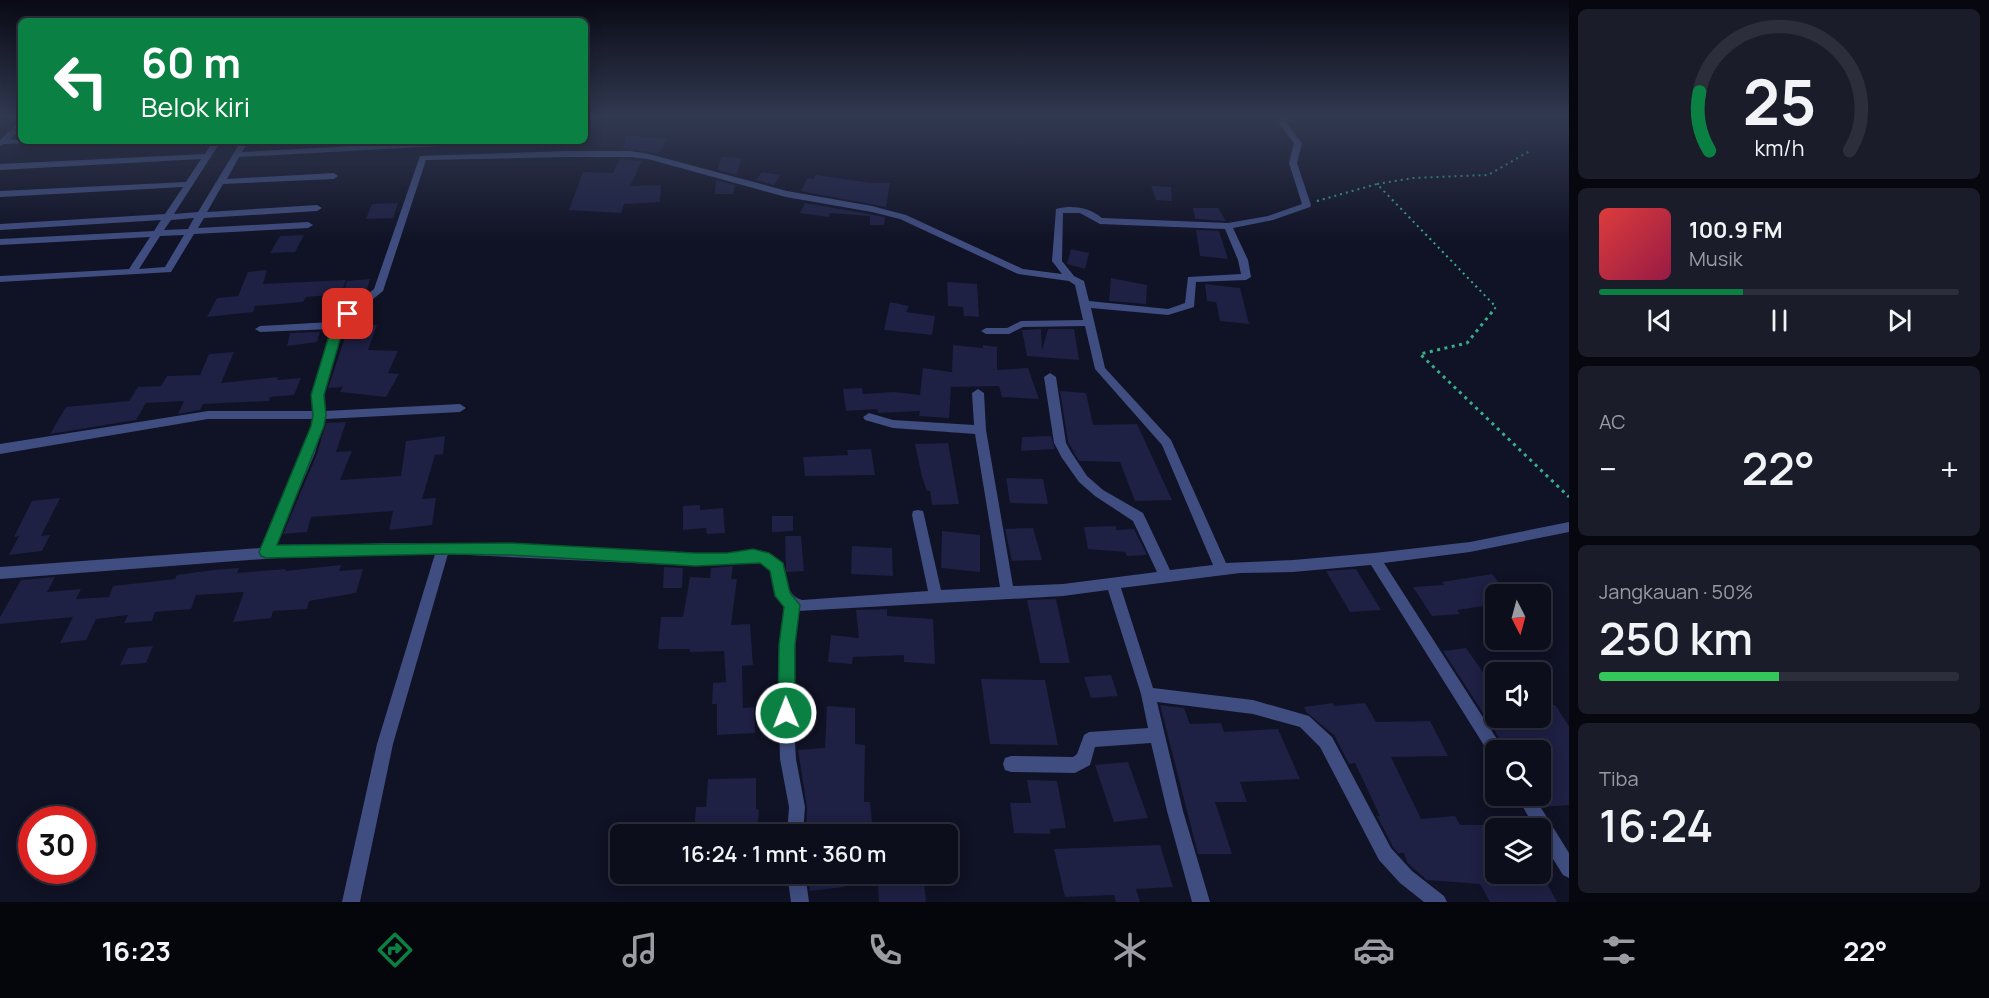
<!DOCTYPE html>
<html lang="id">
<head>
<meta charset="utf-8">
<style>
  :root { --surface:#0c0e1c; --page:#1a1c29; --text:#f1f3f6; --muted:#9a9ca3; --line:#2c2e3b; --accent:#0b8043 }
  body { margin:0; font-family:Manrope,sans-serif; background:var(--page); color:var(--text); height:100vh; display:flex; flex-direction:column; font-size:22px; white-space:nowrap }
  * { box-sizing:border-box; margin:0 }
  p { font-size:20px; color:var(--muted) }
  .icon { flex:none; width:33px; height:33px; fill:none; stroke:currentColor; stroke-width:2; stroke-linecap:round; stroke-linejoin:round }
  .map { position:relative; flex:1; overflow:hidden }
  .side { display:flex; flex-direction:column; gap:9px; padding:9px; background:#07080f; width:420px }
  .side>* { flex:none }
  .hud { position:absolute; left:18px; top:18px; width:570px; height:126px; border-radius:9px; box-shadow:0 3px 15px #0003,0 0 0 2px var(--line); background:#0b8043; color:#fff; overflow:hidden }
  .needle { width:39px; rotate:174deg }
  .buttons { position:absolute; left:1485px; top:584px; display:grid; gap:12px }
  .buttons a { display:grid; place-items:center; width:66px; height:66px; border-radius:9px; background:var(--surface); box-shadow:0 3px 15px #0003,0 0 0 2px var(--line); font-size:30px }
  .speed { position:absolute; left:18px; top:806px; display:flex; gap:12px; font-size:30px; font-weight:700; text-align:center }
  .speed>* { display:grid; place-content:center; width:78px; height:78px; border-radius:50%; background:var(--surface); box-shadow:0 3px 15px #0003,0 0 0 2px var(--line); line-height:1 }
  .speed .limit { border:9px solid #d22; background:#fff; color:#111 }
  .pin { position:absolute; display:grid; place-items:center; width:51px; height:51px; color:#fff; margin:-26px; border-radius:12px; box-shadow:0 3px 9px #0006 }
  .me { position:absolute; width:66px; margin:-33px; rotate:359deg; stroke-linejoin:round; filter:drop-shadow(0 0 4px #0008) }
  .turn { display:flex; align-items:center; gap:21px; height:126px; padding:0 24px; font-size:27px }
  .turn .icon { width:78px; height:78px; stroke-width:2.5 }
  .turn b { display:block; font-size:42px; line-height:51px }
  .big { font-size:45px; font-weight:600; line-height:1.1 }
  .side .tile { flex:1; display:flex; flex-direction:column; justify-content:center; gap:9px; min-width:0; padding:0 21px; border-radius:9px; background:var(--page) }
  .side .dial { align-items:center; gap:0 }
  .dial svg { height:156px; overflow:visible; fill:none; stroke:var(--line); stroke-width:7; stroke-linecap:round; text-anchor:middle }
  .dial text { fill:var(--text); stroke:none }
  .song { display:flex; align-items:center; gap:18px }
  .cover { width:72px; height:72px; border-radius:9px; background:linear-gradient(135deg,hsl(0 70% 55%),hsl(340 70% 35%)) }
  .played { height:6px; border-radius:3px; background:linear-gradient(90deg,var(--accent) 40%,var(--line) 40%) }
  .keys { display:flex; justify-content:space-around; direction:ltr }
  .heat { display:flex; justify-content:space-between; align-items:center; font-size:33px; direction:ltr }
  .charge { height:9px; border-radius:4px; background:linear-gradient(90deg,#34c759 50%,var(--line) 0) }
  .trip { position:absolute; left:610px; top:824px; width:348px; height:60px; border-radius:9px; background:var(--surface); box-shadow:0 3px 15px #0003,0 0 0 2px var(--line); font-weight:600; line-height:60px; text-align:center }
  .dock { display:flex; height:96px; justify-content:space-around; align-items:center; background:#05060b; color:var(--muted) }
  .dock .icon { width:42px; height:42px }
  .dock .selected { color:var(--accent) }
  .dock b { font-size:27px; color:var(--text) }
  main { display:flex; flex:1; min-height:0 }
  .map>svg:first-child { display:block }
</style>
</head>
<body>
<main>
<div class="map">
<svg width="1569" height="902" viewBox="0 0 1569 902">
  <rect width="100%" height="100%" fill="#101225"/>
  <path fill="#1e2044" d="M626,135L667,139L659,153L623,149Z
    M721,157L741,158L737,175L718,170Z
    M620,159L642,161L630,186L661,185L660,202L624,204L621,213L569,210L583,172L613,173Z
    M762,172L780,175L774,185L756,180Z
    M816,175L871,183H890L886,207L801,191L807,178L814,179Z
    M716,180L735,185L733,194H715Z
    M1151,186L1171,187L1172,201L1156,200Z
    M398,203L393,218L366,219L372,204Z
    M805,203L885,217L884,225H870V216L830,213L829,217L800,213Z
    M1193,208H1218L1226,221L1195,219Z
    M1196,230L1219,231L1228,259L1200,256Z
    M304,235L295,252L270,253L280,236Z
    M1071,249L1089,253L1085,269L1067,264Z
    M267,270L263,284L346,280L341,294L306,297L303,302L255,306L253,312L207,317L217,298L238,296L248,272Z
    M1111,278L1147,285L1146,304L1109,301Z
    M370,279L366,292L354,301L340,302L347,281Z
    M947,282L977,284L979,317L964,316L963,307L948,306Z
    M1205,284L1240,288L1249,324L1220,321L1216,302L1207,301Z
    M890,302L909,306L906,312L935,316L932,335L884,330Z
    M377,325L368,350L398,351L388,373L399,374L386,397L340,392L343,387L328,388L349,326Z
    M1041,329L1042,350L1048,329H1074L1079,360L1027,356L1022,330Z
    M320,332L317,342L287,346L290,333Z
    M953,345L983,348V345L997,347V370L1028,368L1039,399L1002,397L999,386L951,387L949,418L919,416L920,411L878,413L877,409L846,411L843,389L862,388L863,394L894,392L920,395L923,368L952,372Z
    M234,352L221,383L278,377L277,380L301,378L294,395L270,397L269,401L203,404L200,410L178,414L184,401L146,403L136,420L50,434L66,407L129,401L138,387L161,386L167,376L200,375L209,354Z
    M1060,391L1086,393L1093,425L1137,424L1172,500L1135,501L1120,462L1079,461L1068,442Z
    M346,422L336,452L352,451L340,480L401,476L406,441L445,436L443,454L435,455L422,499L436,498L432,525L389,530L393,511L311,517L307,532L283,534L317,454L326,423Z
    M1051,436L1055,449L1021,451L1022,437Z
    M948,443L959,504L932,505L930,491H927L922,477L915,444Z
    M871,449L875,475L805,476L803,457L848,455L847,450Z
    M1006,478L1043,479L1048,504L1010,503Z
    M60,498L41,536L50,535L42,551L9,555L19,536L14,537L32,501Z
    M700,505V510L723,508L725,533L707,534L706,528L683,530V506Z
    M772,516H793V531L772,532Z
    M1116,526V530L1134,529L1147,555L1127,556L1125,552L1088,549L1084,527Z
    M1033,528L1042,560L1012,561L1005,529Z
    M942,531L980,535V572L941,568Z
    M785,536H801L804,571L786,572Z
    M852,546L892,548L893,576L851,574Z
    M341,565L339,571L363,569L356,593L309,601L307,609L273,611L271,618L233,622L244,592L196,595L191,609L155,612L152,621L124,623L128,615L96,619L86,640L60,643L73,617L0,624V617L21,580L55,577L47,592L81,589L76,599L109,597L113,586L175,579L177,575L213,570L239,568L237,573L286,569L285,571Z
    M733,566L731,579H737L731,625L750,624L753,665L742,666L743,708L754,707L755,733L717,735V704H712L713,683L726,682L724,651L690,652V649H658L661,617H683L690,577L710,578L711,568Z
    M664,567L683,568L682,588H663Z
    M1356,569L1381,610L1350,612L1326,571Z
    M1492,574L1508,594H1496V604L1457,610L1460,614L1432,616L1413,587L1444,585L1442,582Z
    M1056,599L1070,663H1040L1027,600Z
    M887,609V616L933,619L935,664L904,662V655L853,657L852,664L828,662L831,635L859,638L856,610Z
    M153,646L146,663L120,665L128,648Z
    M1466,648L1496,691V717H1540V705H1555L1569,726V805L1543,807L1540,803V750H1507L1443,651Z
    M1111,675L1118,696L1091,698L1084,677Z
    M981,679L1045,680L1058,745L990,744Z
    M1333,703L1334,706L1365,703L1376,722L1430,721L1448,756L1391,757L1421,819L1455,816L1460,825H1496V873H1541L1557,902H1490L1480,884L1427,880L1414,869L1407,862L1404,853H1398L1393,847L1377,816H1380L1355,763L1349,764L1334,735L1307,713L1304,707Z
    M1160,705L1184,708L1190,724L1221,723L1224,732L1278,729L1300,779L1240,782L1247,802H1215L1232,854H1198Z
    M827,706L855,708V744L865,745L864,802H870L873,833L806,834L807,807L798,750L825,748Z
    M1128,762L1148,818L1114,822L1095,765Z
    M756,778V809L759,810L757,834H694L696,807H706L708,779Z
    M1027,780L1057,781L1066,828L1050,829L1051,834L1014,833L1010,803H1031Z
    M1160,845L1173,887L1136,889L1140,902H1116L1114,895L1065,897L1054,849Z
    M807,873H842L844,887L810,891Z
    M877,873H923L926,902H879Z"/>
  <g fill="none" stroke-linecap="round" stroke-linejoin="round">
    <path stroke="#37b08a" stroke-width="2" stroke-dasharray="2 4" stroke-linecap="butt" d="M1377,184L1413,178L1488,175L1530,151
      M1317,201L1377,184L1496,307L1491,313"/>
    <path stroke="#37b08a" stroke-width="3" stroke-dasharray="3 4.5" stroke-linecap="butt" d="M1492,312L1467,343L1420,354L1569,497"/>
    <path fill="#3f4d80" fill-rule="evenodd" d="M1280,116H1288L1287,124L1302,143L1297,163L1311,205L1310,207L1273,220L1233,228L1248,260L1251,277L1246,280L1196,282L1194,307L1168,315L1091,308L1105,368L1171,440L1226,563L1293,560L1374,553L1470,542L1569,522V532L1470,552L1384,563L1504,750H1496V758L1490,755L1371,565L1293,572L1240,573L1121,588L1153,688L1253,700L1309,716L1332,737L1391,848L1412,871L1444,896L1447,902H1424L1400,883L1379,860L1320,747L1300,727L1253,714L1157,702L1183,811L1210,902H1192L1167,811L1151,743L1095,747L1090,765L1075,773L1011,772L1005,770L1003,764L1005,758L1011,756L1073,757L1077,754L1084,735L1089,732L1148,728L1141,694L1108,590L1063,596L798,611L792,690L796,759L805,807L803,834H787L789,807L780,759L778,690L785,606C774,595 776,585 771,571C765,554 740,563 728,564C716,566 705,566 694,566L448,554L393,744L360,902H342L377,744L435,554L277,558L0,579V567L261,548L303,453L313,419H208L0,454V444L208,411H314L312,395L331,329L260,332L255,329L260,326L331,322L374,289L420,156L566,151H630L649,154L787,191L872,206L906,215L1023,269L1062,274L1052,261L1056,209C1073,205 1088,207 1102,218L1228,223L1268,216L1302,204L1289,163L1294,143L1279,124ZM566,157H630L648,159L786,197L872,212L900,219L1018,274L1069,281L1075,285L1083,320L1021,321L1007,328H986L981,331L986,334H1009L1023,327L1085,326L1095,369L1162,445L1213,565L1170,570L1143,513L1103,490L1087,476L1071,452L1066,443L1056,377L1050,373L1044,377L1054,443L1062,458L1079,482L1095,496L1133,521L1157,572L1063,584L1013,586L986,430L984,393L978,389L972,393L974,425L893,420L869,413L863,417L865,420L893,428L975,434L1000,587L941,590L924,515L923,511L918,510L913,511L912,515L928,591L802,600C779,593 792,563 769,553C754,547 742,552 727,553C716,554 705,554 694,554L475,543H388L275,547L315,453L325,419L460,412L466,408L460,404L325,411L324,395L342,327L341,325L383,291L426,160ZM1063,213H1080L1100,224L1225,229L1238,260L1241,274L1188,277L1185,303L1168,309L1089,301L1084,281L1074,276L1062,261Z
      M18,123H21V129L10,139L34,141L33,143L4,144L0,146V140Z
      M213,141H221L174,214L198,212L241,141H249L242,152L449,141H498L494,143L239,157L227,179L334,173L338,176L334,179L223,184L207,212L317,205L322,208L317,211L204,218L198,228L308,222L313,225L308,228L194,234L171,272L0,282V276L129,269L150,237L0,245V239L154,231L161,220L0,230V224L165,214L183,187L0,197V191L186,182L201,159L0,170V164L205,154ZM194,218L188,229L164,230L171,220ZM184,235L165,267L139,269L160,236Z
      M1516,795H1533L1569,853V878L1563,875L1540,838V828H1535Z
      M787,873H805L809,902H791Z"/>
  </g>
  <linearGradient id="sky" x2="0" y2="1"><stop stop-color="#090a14"/><stop offset="0.48" stop-color="#313951"/><stop offset="1" stop-color="#313951" stop-opacity="0"/></linearGradient>
  <rect width="1569" height="243" fill="url(#sky)"/>
  <path fill="#0b8043" stroke="#07532c" stroke-width="1.5" d="M348,310L354,314L341,326L343,329L324,395L326,415L324,426L277,545L511,543L695,553H727L753,549L769,553L783,563L790,593L800,605L795,645V713L792,719L786,721L780,719L778,713L779,645L784,607L775,596L770,571L760,563L695,566L511,555L443,554L266,558L261,556L259,552L311,426L313,415L311,395L331,329L328,325Z"/>
</svg>
<div class="buttons">
<a><svg class="needle" viewBox="-14 -14 28 28"><path d="M0-13l5 13h-10z" fill="#e53935"/><path d="M0 13l5-13h-10z" fill="#9a9ca3"/></svg></a>
<a><svg class="icon" aria-label="sound" viewBox="0 0 24 24"><path d="M4 9h4l5-4v14l-5-4H4zM17 9q2 3 0 6"/></svg></a>
<a><svg class="icon" aria-label="search" viewBox="0 0 24 24"><circle cx="10" cy="10" r="6"/><path d="M15 15l6 6"/></svg></a>
<a><svg class="icon" aria-label="layers" viewBox="0 0 24 24"><path d="M12 4l9 5-9 5-9-5zM3 14l9 5 9-5"/></svg></a>
</div>
<div class="speed"><div class="limit">30</div></div>
<div class="pin" style="left:348px;top:314px;background:#d93025"><svg class="icon" aria-label="arrive" viewBox="0 0 24 24"><path d="M6 21V4h12l-3 4 3 4H6"/></svg></div>
<svg class="me" style="left:786px;top:713px" viewBox="-20 -20 40 40"><circle r="17" fill="#0b8043" stroke="#fff" stroke-width="3"/><path d="M0-11L8 9 0 5-8 9z" fill="#fff"/></svg>
<div class="trip">16:24 · 1 mnt · 360 m</div>
<div class="hud">
<div class="turn"><svg class="icon" aria-label="left" viewBox="0 0 24 24"><path d="M17 20v-9H6M10 6l-5 5 5 5"/></svg><div><b>60 m</b>Belok kiri</div></div>
</div>
</div>
<section class="side">
<div class="tile dial"><svg viewBox="0 0 100 80">
<path d="M14 69A42 42 0 1 1 86 69"/>
<path d="M14 69A42 42 0 0 1 9 39" stroke="#0b8043"/>
<text x="50" y="56" font-size="32" font-weight="700">25</text>
<text x="50" y="72" font-size="11">km/h</text>
</svg></div>
<div class="tile">
<div class="song"><i class="cover"></i><div><b>100.9 FM</b><p>Musik</p></div></div>
<div class="played"></div>
<div class="keys"><svg class="icon" aria-label="previous" viewBox="0 0 24 24"><path d="M18 5L8 12l10 7zM5 5v14"/></svg><svg class="icon" aria-label="pause" viewBox="0 0 24 24"><path d="M8 5v14M16 5v14"/></svg><svg class="icon" aria-label="next" viewBox="0 0 24 24"><path d="M6 5l10 7-10 7zM19 5v14"/></svg></div>
</div>
<div class="tile"><p>AC</p>
<div class="heat"><a>−</a><b class="big">22°</b><a>+</a></div>
</div>
<div class="tile"><p>Jangkauan · 50%</p><b class="big">250 km</b><div class="charge"></div></div>
<div class="tile"><p>Tiba</p><b class="big">16:24</b></div>
</section>
</main>
<nav class="dock">
<b>16:23</b>
<svg class="icon selected" aria-label="directions" viewBox="0 0 24 24"><path d="M12 3l9 9-9 9-9-9zM9 14v-3h6M13 9l2 2-2 2"/></svg>
<svg class="icon" aria-label="music" viewBox="0 0 24 24"><path d="M9 18V5l10-2v13"/><circle cx="6" cy="18" r="3"/><circle cx="16" cy="16" r="3"/></svg>
<svg class="icon" aria-label="phone" viewBox="0 0 24 24"><path d="M5 4h4l2 5-3 2q2 4 5 5l2-3 5 2v4C11 20 4 13 5 4z"/></svg>
<svg class="icon" aria-label="climate" viewBox="0 0 24 24"><path d="M12 3v18M4 7l16 10M4 17L20 7"/></svg>
<svg class="icon" aria-label="car" viewBox="0 0 24 24"><path d="M5 17H2v-5l4-1 3-4h7l3 4 3 1v5h-3M9 17h6M6 11h13"/><circle cx="7" cy="17" r="2"/><circle cx="17" cy="17" r="2"/></svg>
<svg class="icon" aria-label="filters" viewBox="0 0 24 24"><path d="M4 7h16M4 17h16"/><circle cx="9" cy="7" r="2"/><circle cx="15" cy="17" r="2"/></svg>
<b>22°</b>
</nav>
</body>
</html>
